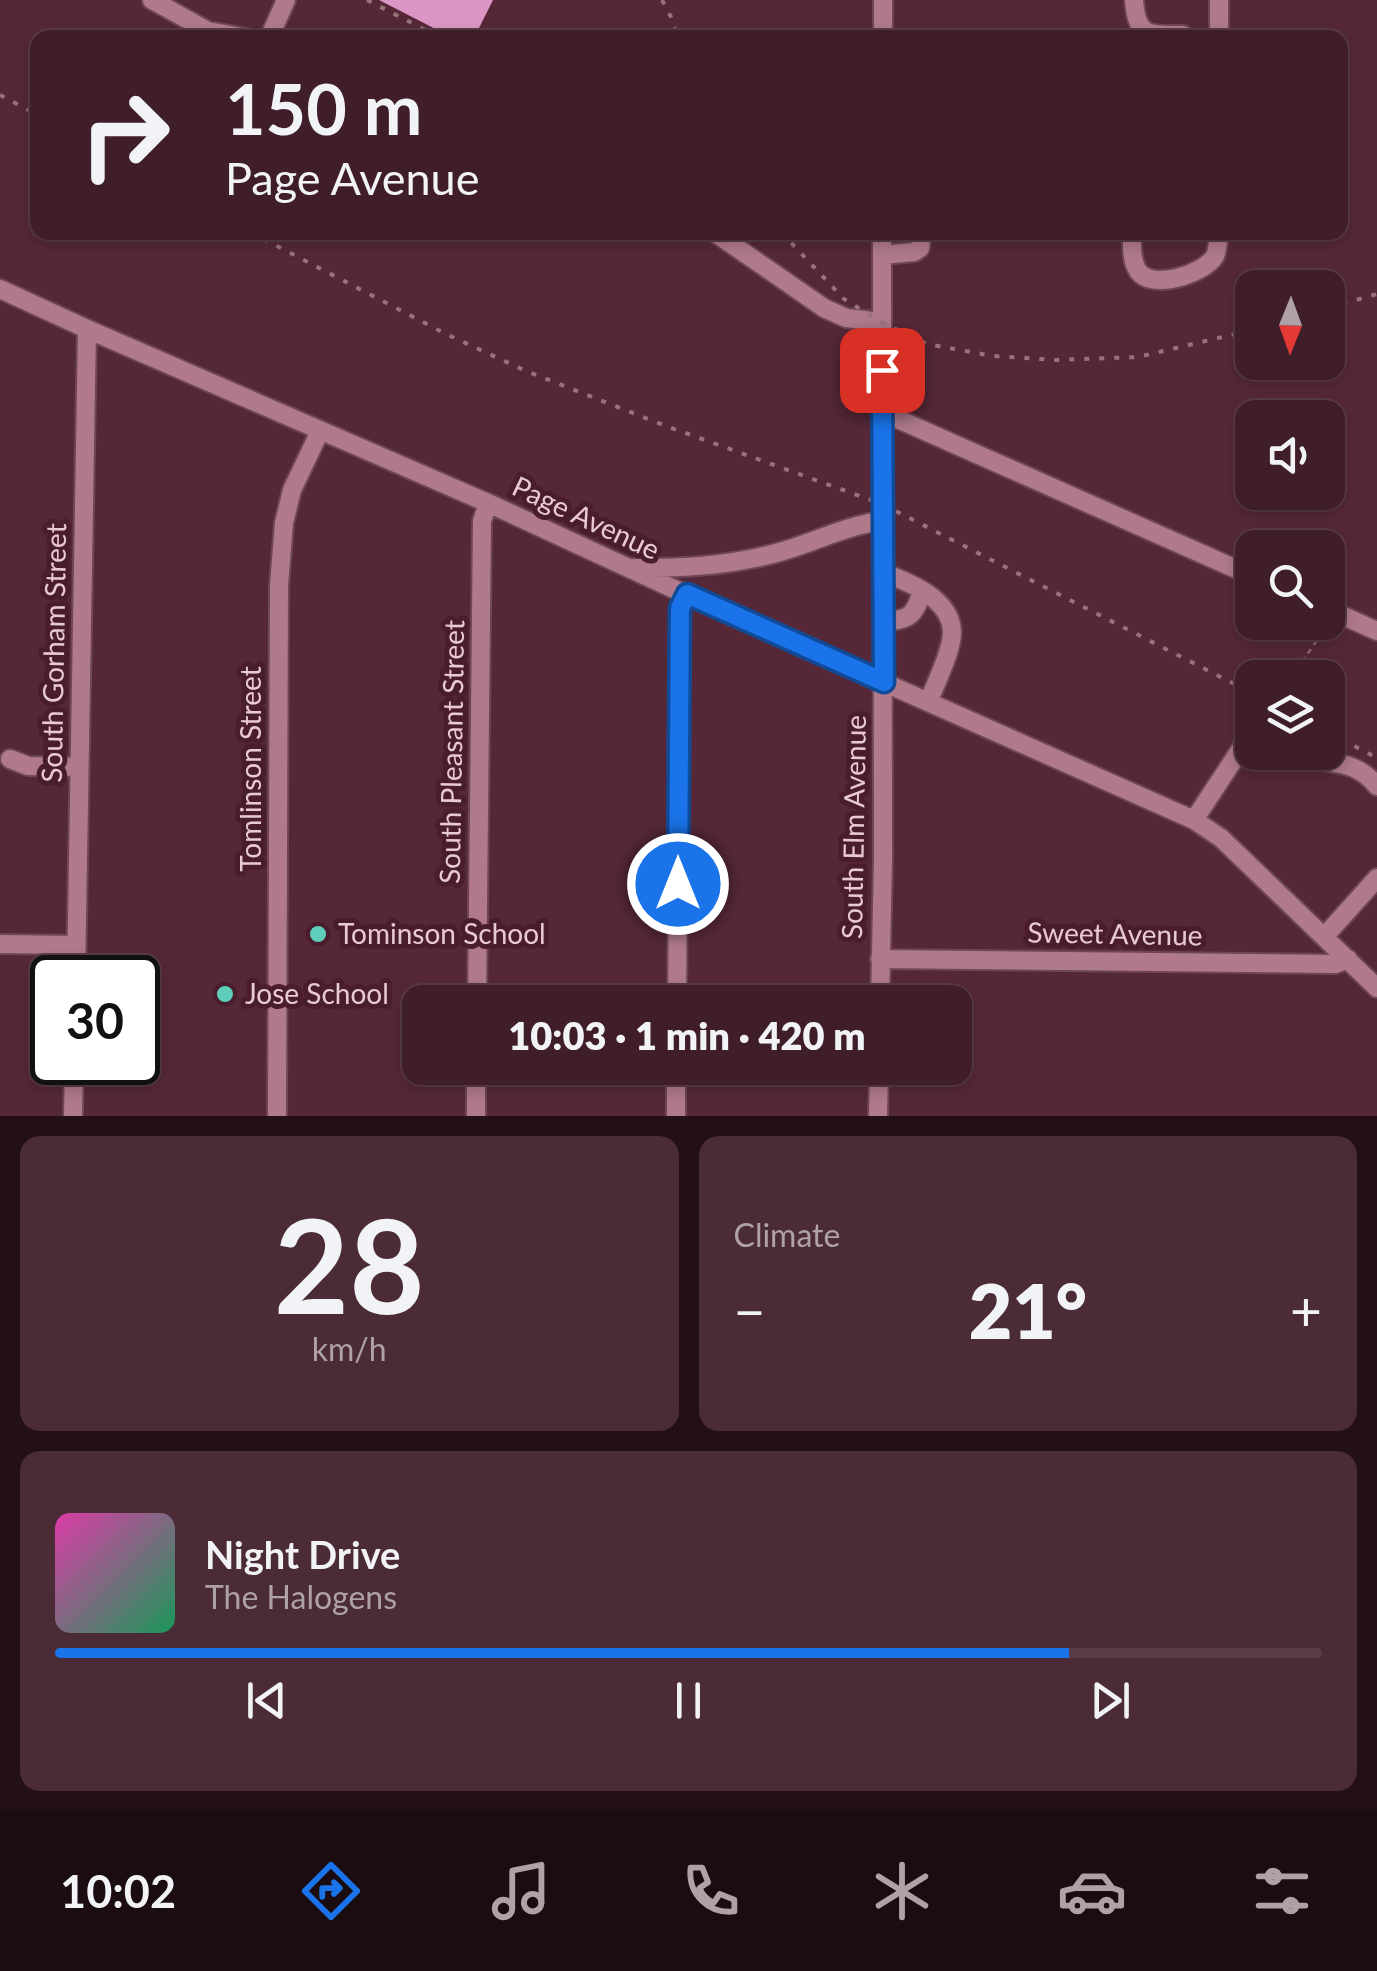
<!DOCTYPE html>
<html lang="en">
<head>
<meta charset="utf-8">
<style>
  :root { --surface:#401e29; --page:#4b2b35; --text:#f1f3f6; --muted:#aea2a8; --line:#593c46; --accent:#1a73e8 }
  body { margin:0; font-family:Lato,sans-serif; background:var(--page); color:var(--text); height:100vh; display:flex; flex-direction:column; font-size:38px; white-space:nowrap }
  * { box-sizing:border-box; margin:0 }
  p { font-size:32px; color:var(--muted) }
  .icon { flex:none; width:55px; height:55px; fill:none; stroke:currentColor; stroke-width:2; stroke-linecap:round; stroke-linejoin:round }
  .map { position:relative; height:1116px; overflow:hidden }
  .panel { display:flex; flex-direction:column; gap:20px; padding:20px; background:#231017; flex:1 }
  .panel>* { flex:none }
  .guide { position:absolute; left:30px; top:30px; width:1318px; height:210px; border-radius:20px; box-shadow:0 5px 15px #0003,0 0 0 2px var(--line); background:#401e29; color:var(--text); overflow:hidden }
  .needle { width:65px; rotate:181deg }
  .fabs { position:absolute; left:1235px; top:270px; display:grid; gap:20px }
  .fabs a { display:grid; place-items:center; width:110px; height:110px; border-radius:20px; background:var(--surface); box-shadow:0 5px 15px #0003,0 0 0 2px var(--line); font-size:50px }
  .speed { position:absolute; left:30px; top:955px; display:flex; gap:20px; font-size:50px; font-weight:700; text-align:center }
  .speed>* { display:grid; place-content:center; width:130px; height:130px; border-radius:50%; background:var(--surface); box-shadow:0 5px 15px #0003,0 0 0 2px var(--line); line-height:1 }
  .speed .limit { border:5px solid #111; border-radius:15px; background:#fff; color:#111 }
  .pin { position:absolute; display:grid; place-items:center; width:85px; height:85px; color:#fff; margin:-42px; border-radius:20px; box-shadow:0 5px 15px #0006 }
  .me { position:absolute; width:110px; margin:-55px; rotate:0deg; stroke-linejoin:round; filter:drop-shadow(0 0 8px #0008) }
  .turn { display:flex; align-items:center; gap:35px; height:210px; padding:0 30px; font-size:45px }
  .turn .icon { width:130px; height:130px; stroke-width:2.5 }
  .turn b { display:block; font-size:70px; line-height:85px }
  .big { font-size:75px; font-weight:800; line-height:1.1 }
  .panel .tile { flex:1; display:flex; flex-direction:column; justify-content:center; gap:15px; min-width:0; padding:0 35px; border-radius:20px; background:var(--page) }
  .panel .dial { align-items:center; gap:0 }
  .dial b { font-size:130px; line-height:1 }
  .song { display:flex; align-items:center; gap:30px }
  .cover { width:120px; height:120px; border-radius:15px; background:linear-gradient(135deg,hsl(320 70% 55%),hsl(150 70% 35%)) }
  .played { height:10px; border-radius:5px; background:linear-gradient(90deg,var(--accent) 80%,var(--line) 80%) }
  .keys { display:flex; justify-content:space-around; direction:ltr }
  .heat { display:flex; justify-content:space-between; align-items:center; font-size:55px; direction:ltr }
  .panel .tiles { flex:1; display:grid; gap:20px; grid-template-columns:1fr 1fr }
  .tile:last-child { grid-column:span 2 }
  .trip { position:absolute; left:402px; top:985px; width:570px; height:100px; border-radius:20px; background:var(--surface); box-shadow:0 5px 15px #0003,0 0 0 2px var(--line); font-weight:800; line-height:100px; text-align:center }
  .tab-bar { display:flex; height:160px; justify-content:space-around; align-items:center; background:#1a0c10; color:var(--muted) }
  .tab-bar .icon { width:70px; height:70px }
  .tab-bar .active { color:var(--accent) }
  .tab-bar b { font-size:45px; color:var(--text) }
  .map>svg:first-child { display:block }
</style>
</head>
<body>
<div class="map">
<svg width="1377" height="1116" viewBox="0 0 1377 1116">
  <rect width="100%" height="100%" fill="#562837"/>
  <path fill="#dc96c4" d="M379,0H493L478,30L487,34L485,38H453Z"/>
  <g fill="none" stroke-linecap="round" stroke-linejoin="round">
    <defs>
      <path id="minor" d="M152,0L208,31L247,38
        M883,0V38
        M1134,0C1137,38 1149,35 1183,35V38
        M269,38L286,0
        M1219,38V0
        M714,232L824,308L846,318L881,322
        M1132,232C1132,245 1131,260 1138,271C1152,291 1204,274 1215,256C1218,249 1218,240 1219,232
        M882,255L914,252L920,248L922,232
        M0,289L87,329L488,503L687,595L1194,820L1221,838L1377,988
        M882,412L1252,576
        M634,568C682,568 729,566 776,553C811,544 846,525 882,521
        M882,572C908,582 951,598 952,632C952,651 936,682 929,701
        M1328,609L1377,631
        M883,622C910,619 914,617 922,591
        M1290,752C1323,768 1351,754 1377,786
        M10,759L28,766L79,767
        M1194,820L1252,732
        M1324,937L1377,878
        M0,944L76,945
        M880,959L1335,964L1348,959
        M76,978L87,329
        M477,1002L482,521L488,503
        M677,1002L680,608L687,595
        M880,1002L883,859L882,232
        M73,1116L74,1062
        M277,1116L279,585L284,523L292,490L320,431
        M476,1116V1068
        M676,1116V1068
        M878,1116L879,1068"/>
    </defs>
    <use href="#minor" stroke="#6e4655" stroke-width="22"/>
    <path stroke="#8e6672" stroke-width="2.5" stroke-dasharray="5 5" stroke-linecap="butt" d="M1291,678L1326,627"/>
    <use href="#minor" stroke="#b07a8a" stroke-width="18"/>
    <path stroke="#99727e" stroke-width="4" stroke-dasharray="5 10" stroke-linecap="butt" d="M367,0L441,38
      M662,0L671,17L678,38
      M0,95L38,115
      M250,232L446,334L526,371L666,426L882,504L1252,693
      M781,232L844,299L881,322L927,344L993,356L1056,360L1138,357L1252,330
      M1328,308L1377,294
      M1328,732L1377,758"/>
  </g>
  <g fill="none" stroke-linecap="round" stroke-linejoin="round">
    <defs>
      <path id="route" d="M678,884L680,608L687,594L884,682L882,370"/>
    </defs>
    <use href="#route" stroke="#114b97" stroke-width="25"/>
    <use href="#route" stroke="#1a73e8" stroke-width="18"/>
  </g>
  <g fill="#5cceba" stroke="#4a1d2d" stroke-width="4">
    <circle cx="318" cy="934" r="10"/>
    <circle cx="225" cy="994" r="10"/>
  </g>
  <g text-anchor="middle" stroke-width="10" stroke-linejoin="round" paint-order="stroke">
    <g font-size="28" fill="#e8cad2" stroke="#4a1d2d">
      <text transform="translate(586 518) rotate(25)" y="10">Page Avenue</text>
      <text transform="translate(54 653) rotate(-89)" y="10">South Gorham Street</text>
      <text transform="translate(452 752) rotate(-89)" y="10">South Pleasant Street</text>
      <text transform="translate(251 769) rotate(-90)" y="10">Tomlinson Street</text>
      <text transform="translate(854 827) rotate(-89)" y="10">South Elm Avenue</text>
      <text transform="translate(1115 934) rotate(1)" y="10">Sweet Avenue</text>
    </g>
    <g font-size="28" fill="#e8cad2" stroke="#4a1d2d" text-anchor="start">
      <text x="338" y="944">Tominson School</text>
      <text x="245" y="1004">Jose School</text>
    </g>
  </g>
</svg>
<div class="fabs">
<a><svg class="needle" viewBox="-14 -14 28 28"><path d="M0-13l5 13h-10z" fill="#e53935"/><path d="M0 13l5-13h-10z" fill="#aea2a8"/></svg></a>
<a><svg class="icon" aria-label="sound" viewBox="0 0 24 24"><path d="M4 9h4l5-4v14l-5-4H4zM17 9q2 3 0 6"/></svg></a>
<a><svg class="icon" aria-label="search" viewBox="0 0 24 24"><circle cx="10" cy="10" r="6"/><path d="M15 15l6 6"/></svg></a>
<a><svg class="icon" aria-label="layers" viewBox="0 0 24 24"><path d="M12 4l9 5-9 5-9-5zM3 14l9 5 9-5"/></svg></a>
</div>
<div class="speed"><div class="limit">30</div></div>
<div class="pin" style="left:882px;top:370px;background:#d93025"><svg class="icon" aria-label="arrive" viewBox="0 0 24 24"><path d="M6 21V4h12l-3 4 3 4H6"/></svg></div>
<svg class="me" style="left:678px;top:884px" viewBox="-20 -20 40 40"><circle r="17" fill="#1a73e8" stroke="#fff" stroke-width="3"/><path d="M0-11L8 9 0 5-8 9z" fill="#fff"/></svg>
<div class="trip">10:03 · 1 min · 420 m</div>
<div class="guide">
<div class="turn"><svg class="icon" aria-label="right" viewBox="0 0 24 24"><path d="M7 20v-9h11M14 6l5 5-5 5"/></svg><div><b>150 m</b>Page Avenue</div></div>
</div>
</div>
<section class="panel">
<div class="tiles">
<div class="tile dial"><b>28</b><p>km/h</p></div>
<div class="tile"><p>Climate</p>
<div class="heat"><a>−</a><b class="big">21°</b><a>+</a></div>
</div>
<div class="tile">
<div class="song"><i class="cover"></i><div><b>Night Drive</b><p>The Halogens</p></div></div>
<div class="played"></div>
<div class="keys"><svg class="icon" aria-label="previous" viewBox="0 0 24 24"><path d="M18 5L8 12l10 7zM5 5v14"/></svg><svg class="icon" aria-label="pause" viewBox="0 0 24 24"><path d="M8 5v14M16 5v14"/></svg><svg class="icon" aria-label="next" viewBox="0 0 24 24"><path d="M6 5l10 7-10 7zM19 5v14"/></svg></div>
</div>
</div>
</section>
<nav class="tab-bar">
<b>10:02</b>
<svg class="icon active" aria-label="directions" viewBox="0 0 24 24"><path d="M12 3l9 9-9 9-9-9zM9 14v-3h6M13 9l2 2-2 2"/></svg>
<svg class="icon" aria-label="music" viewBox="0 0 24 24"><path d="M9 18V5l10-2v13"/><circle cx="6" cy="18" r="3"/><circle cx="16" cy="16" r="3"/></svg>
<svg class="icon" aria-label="phone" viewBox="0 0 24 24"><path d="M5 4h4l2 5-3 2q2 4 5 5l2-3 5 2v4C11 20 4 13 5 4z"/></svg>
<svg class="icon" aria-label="climate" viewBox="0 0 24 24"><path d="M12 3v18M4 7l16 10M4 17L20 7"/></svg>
<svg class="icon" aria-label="car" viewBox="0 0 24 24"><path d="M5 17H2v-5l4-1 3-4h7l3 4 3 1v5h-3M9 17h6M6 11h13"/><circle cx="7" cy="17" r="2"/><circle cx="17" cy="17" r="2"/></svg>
<svg class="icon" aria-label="filters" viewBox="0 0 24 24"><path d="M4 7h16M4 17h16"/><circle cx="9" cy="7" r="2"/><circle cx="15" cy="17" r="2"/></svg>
</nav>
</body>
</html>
